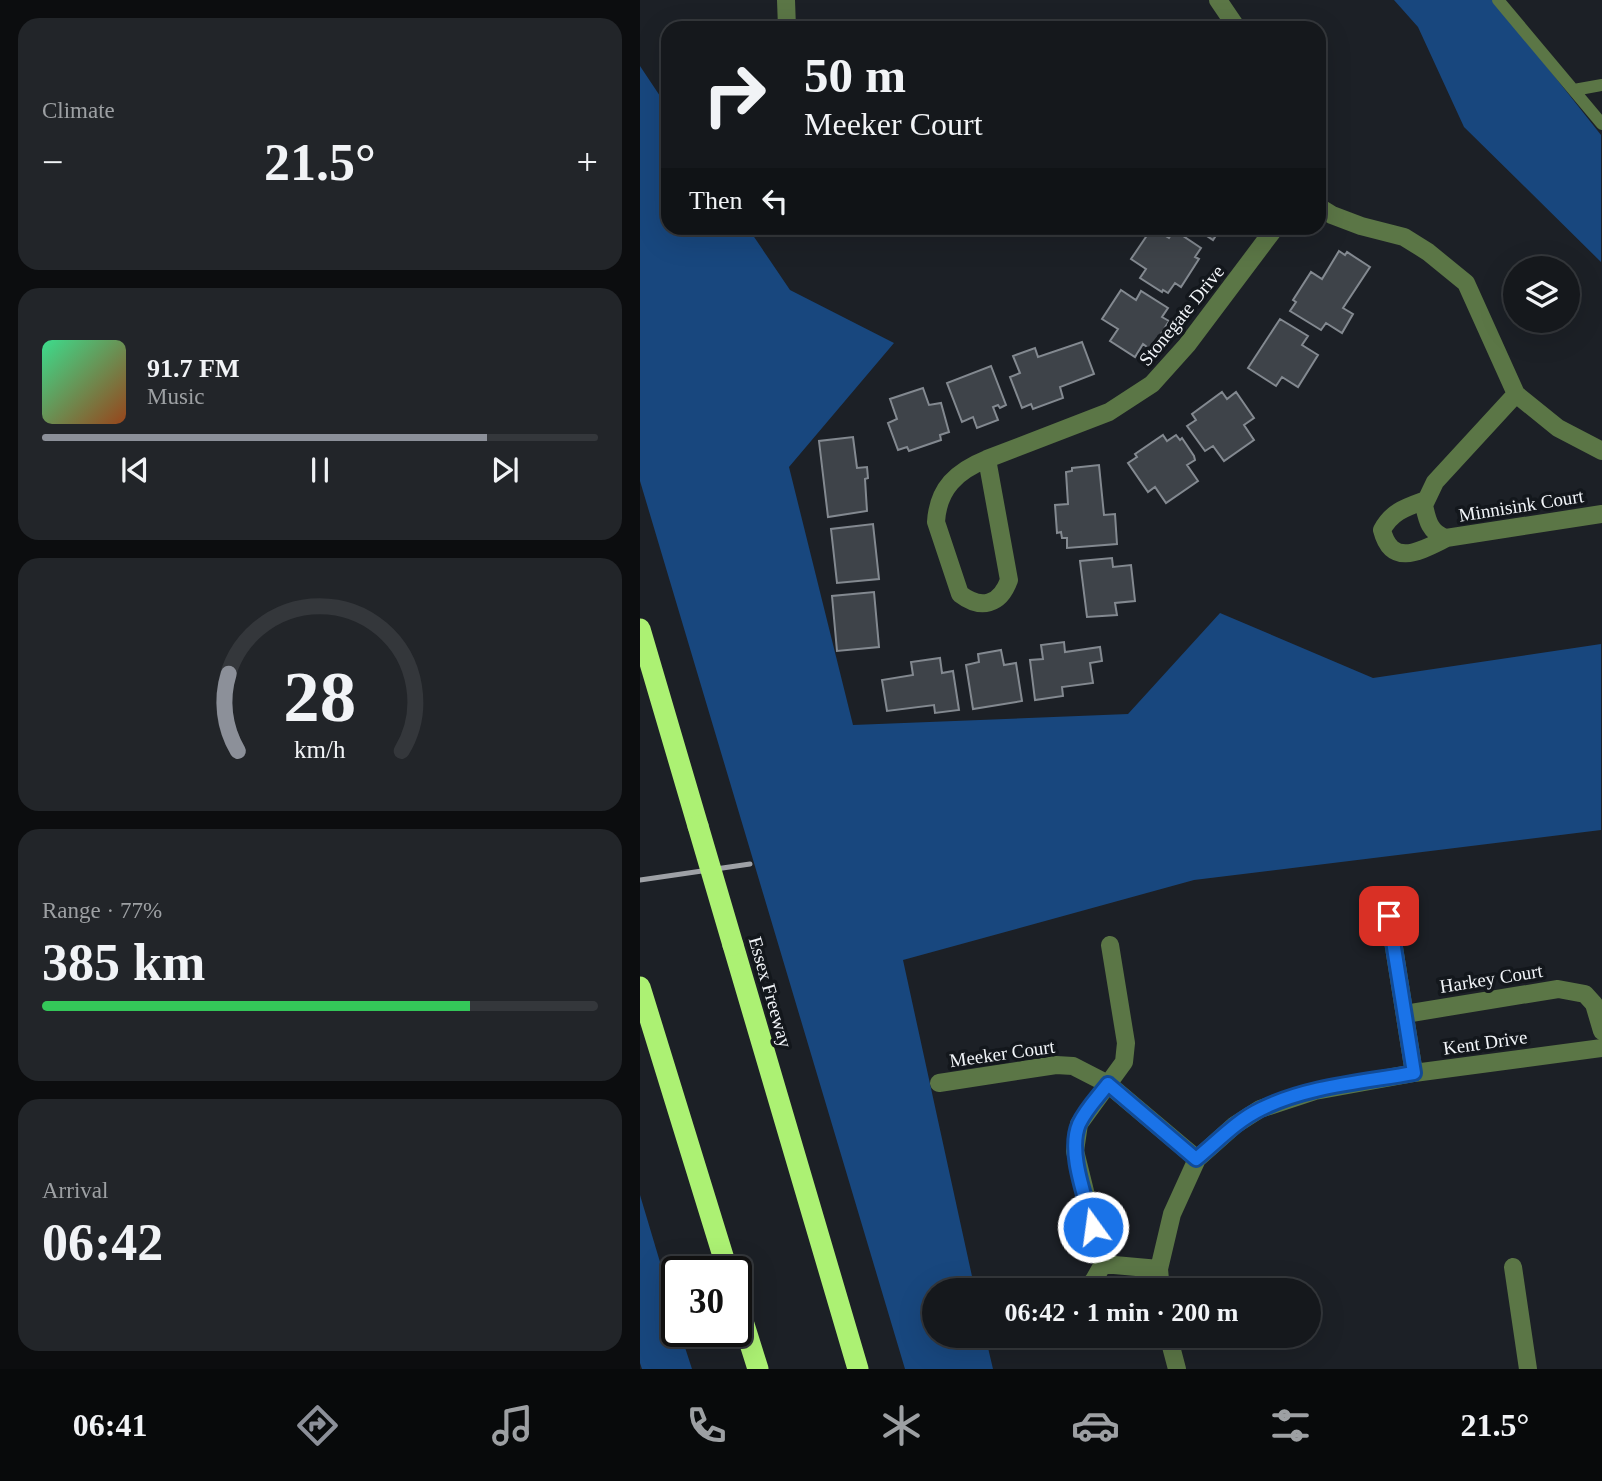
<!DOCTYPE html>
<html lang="en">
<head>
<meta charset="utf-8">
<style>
  :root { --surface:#15181c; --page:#222529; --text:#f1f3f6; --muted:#9da0a3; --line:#34373b; --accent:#8c9099 }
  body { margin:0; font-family:Georgia,serif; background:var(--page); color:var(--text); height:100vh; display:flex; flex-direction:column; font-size:26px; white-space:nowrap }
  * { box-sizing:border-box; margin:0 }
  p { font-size:23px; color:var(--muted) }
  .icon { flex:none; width:38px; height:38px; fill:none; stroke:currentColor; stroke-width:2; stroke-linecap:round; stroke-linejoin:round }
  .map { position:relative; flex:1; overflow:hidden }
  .panel { display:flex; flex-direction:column; gap:18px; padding:18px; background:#0c0d0f; width:640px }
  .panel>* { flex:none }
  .hud { position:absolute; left:21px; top:21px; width:665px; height:214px; border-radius:21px; box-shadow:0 7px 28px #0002,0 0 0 2px var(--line); background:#15181c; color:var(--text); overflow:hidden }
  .controls { position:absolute; left:863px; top:256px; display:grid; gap:14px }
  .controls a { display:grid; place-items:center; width:77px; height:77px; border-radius:50%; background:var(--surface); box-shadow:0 7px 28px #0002,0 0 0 2px var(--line); font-size:35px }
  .speed { position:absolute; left:21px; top:1256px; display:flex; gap:14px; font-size:35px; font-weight:700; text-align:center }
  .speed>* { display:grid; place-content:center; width:91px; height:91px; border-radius:50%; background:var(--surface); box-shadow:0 7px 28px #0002,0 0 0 2px var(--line); line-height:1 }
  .speed .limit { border:4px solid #111; border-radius:10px; background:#fff; color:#111 }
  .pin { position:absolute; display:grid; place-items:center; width:60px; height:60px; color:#fff; margin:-30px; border-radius:14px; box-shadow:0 4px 10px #0006 }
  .me { position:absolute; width:77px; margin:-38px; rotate:346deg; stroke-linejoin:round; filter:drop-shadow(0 0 5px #0008) }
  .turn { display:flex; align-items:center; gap:24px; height:147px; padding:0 28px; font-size:32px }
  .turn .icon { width:91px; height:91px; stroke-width:2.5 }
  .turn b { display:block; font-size:49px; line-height:60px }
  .then { display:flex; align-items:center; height:66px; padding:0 28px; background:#0003; gap:14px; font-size:26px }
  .big { font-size:52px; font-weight:600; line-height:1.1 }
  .panel .tile { flex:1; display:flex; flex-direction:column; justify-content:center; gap:10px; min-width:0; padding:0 24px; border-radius:21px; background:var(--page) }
  .panel .dial { align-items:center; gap:0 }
  .dial svg { height:182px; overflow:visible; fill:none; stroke:var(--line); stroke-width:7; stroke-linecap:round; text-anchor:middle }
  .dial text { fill:var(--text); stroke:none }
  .song { display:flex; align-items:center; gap:21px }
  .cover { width:84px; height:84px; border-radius:10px; background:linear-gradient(135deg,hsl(150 70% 55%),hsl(20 70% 35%)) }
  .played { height:7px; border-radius:4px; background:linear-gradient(90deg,var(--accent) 80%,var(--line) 80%) }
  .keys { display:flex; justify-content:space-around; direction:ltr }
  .heat { display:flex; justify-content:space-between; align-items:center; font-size:38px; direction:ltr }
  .charge { height:10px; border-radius:5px; background:linear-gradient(90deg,#34c759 77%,var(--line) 0) }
  .trip { position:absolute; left:282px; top:1278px; width:399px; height:70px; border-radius:35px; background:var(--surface); box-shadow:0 7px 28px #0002,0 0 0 2px var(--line); font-weight:600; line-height:70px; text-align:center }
  .tab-bar { display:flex; height:112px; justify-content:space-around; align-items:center; background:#080a0b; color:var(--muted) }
  .tab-bar .icon { width:49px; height:49px }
  .tab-bar .selected { color:var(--accent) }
  .tab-bar b { font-size:32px; color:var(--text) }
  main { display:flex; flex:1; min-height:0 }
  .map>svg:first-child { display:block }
</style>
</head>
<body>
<main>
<section class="panel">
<div class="tile"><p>Climate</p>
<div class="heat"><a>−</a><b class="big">21.5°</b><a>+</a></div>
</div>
<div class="tile">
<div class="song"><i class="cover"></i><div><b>91.7 FM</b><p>Music</p></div></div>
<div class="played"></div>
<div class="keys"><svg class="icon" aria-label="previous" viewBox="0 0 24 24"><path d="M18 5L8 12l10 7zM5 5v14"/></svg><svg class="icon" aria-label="pause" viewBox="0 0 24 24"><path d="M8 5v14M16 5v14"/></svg><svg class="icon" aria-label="next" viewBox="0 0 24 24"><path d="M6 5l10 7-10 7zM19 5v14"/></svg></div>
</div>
<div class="tile dial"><svg viewBox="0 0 100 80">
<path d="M14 69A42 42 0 1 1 86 69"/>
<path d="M14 69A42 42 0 0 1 10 35" stroke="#8c9099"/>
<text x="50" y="56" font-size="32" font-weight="700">28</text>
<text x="50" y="72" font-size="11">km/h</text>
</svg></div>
<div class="tile"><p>Range · 77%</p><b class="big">385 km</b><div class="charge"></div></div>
<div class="tile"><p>Arrival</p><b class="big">06:42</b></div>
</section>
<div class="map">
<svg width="962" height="1369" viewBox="0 0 962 1369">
  <rect width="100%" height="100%" fill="#1c2026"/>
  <path fill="#18477e" d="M754,0H854L961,135V262L824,127L778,27Z
    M0,66L28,108V228H108L150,290L254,343L149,467L213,725L488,714L580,613L733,678L961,644V830L554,880L263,960L335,1290H294V1335H345L353,1369H265L0,481Z
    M0,1195L37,1319V1332H40L52,1369H2L0,1363Z"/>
  <path fill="#3e4349" stroke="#838990" stroke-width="2" d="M512,228L529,238L534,230L561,248L555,257L559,259L541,287L535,283L528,293L523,290L522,292L500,278L506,269L491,259Z
    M555,228H590L585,235L579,231L573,240Z
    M699,251L705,255L707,252L730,267L703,308L713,314L702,333L686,323L681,330L650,311L656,302L653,300L671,272L682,279Z
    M481,290L496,300L501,291L528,308L522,317L529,321L511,350L503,344L495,357L470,341L478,329L462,319Z
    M640,319L668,336L662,345L678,355L658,387L642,377L636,386L608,368Z
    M442,342L454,374L420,387L423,398L393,409L391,404L382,408L370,377L380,373L373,356L395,348L398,357Z
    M351,366L366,405L360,408L358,405L353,407L358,420L337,428L333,417L322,422L307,383Z
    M283,388L289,405L301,403L309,432L300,435L301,440L269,451L267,447L258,450L248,423L257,419L250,399Z
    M582,392L587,399L596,392L614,418L604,425L614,440L584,461L573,446L565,451L547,426L556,420L552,414Z
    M523,435L527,441L536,435L540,440L542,438L554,456L555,460L547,465L558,481L526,503L515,487L508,492L488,463L497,457L495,454Z
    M213,437L217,468L227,467L228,478L225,479L227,511L188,517L179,441Z
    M459,465L464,515L475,514L477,544L427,548V538H422L421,532L417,533L415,505L428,504L426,472L432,471V468Z
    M233,524L239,579L197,583L191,529Z
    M472,558L473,567L491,565L495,601L475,603L477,615L447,617L440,561Z
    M234,592L239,647L197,651L192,596Z
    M424,642L425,652L460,647L462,661L450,663L453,683L422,687L423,696L395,700L390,660L403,659L401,645Z
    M361,650L364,665L376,663L382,701L333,709L326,665L339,662L338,654Z
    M300,658L302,673L313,671L319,710L295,713L294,705L247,711L242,680L273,675L271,662Z"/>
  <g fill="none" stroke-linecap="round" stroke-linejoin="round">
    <path stroke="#5b7646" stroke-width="12" d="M858,0L962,124
      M934,90L962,85"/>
    <path stroke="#5b7646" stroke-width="18" d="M146,0L147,28
      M578,0L597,28
      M679,207L692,215L721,226L764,237L788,252L826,283L876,394
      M962,451L918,428L876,394L795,482L784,505C787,520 790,533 806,538L962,514
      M347,459L469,412L512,384L547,345L635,228
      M347,459L369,580C360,605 341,610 320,594L296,522C298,488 317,471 347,459Z
      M786,500C767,507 752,511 742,530C752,569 782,550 807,538
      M749,916L774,1073
      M765,1014L918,989L945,994L954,1004L962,1031
      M299,1083L416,1065L433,1066L468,1084L557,1159
      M463,1264L435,1151L439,1124L484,1062L486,1043L470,945
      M873,1267L888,1369
      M445,1290L454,1280L463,1264L519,1269
      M521,1290L519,1269L532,1214L557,1159L595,1125L620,1109L675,1091L774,1073L962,1048
      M528,1335L537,1369"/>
    <path stroke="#acf173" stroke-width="21" d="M0,629L58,826
      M93,945L218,1369
      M0,987L88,1272
      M96,1299L118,1369"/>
    <path stroke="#9ea1a6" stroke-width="5" d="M0,880L110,864"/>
    <path stroke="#acf173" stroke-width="21" d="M58,826L93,945"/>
  </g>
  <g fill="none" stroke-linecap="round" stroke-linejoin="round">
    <defs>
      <path id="route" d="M453,1227C446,1198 427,1152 439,1124C446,1109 458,1097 468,1084L556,1159C577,1142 596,1121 621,1109C667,1086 724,1082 774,1073L749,916"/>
    </defs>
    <use href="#route" stroke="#114b97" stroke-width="18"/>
    <use href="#route" stroke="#1a73e8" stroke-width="12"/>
  </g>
  <g text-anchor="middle" stroke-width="7" stroke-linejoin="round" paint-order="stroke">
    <g font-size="19" fill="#f2f5f9" stroke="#13171c">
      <text transform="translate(541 315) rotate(-51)" y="7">Stonegate Drive</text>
      <text transform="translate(881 505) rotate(-9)" y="7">Minnisink Court</text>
      <text transform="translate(851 978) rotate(-9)" y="7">Harkey Court</text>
      <text transform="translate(131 992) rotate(74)" y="7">Essex Freeway</text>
      <text transform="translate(845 1042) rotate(-8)" y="7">Kent Drive</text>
      <text transform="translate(362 1053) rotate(-8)" y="7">Meeker Court</text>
    </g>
  </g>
</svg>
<div class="controls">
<a><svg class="icon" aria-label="layers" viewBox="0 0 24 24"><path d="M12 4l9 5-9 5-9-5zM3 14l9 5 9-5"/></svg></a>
</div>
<div class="speed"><div class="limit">30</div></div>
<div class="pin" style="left:749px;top:916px;background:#d93025"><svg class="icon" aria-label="arrive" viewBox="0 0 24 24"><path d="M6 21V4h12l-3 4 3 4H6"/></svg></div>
<svg class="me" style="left:453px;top:1227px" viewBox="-20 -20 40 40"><circle r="17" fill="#1a73e8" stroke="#fff" stroke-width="3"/><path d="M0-11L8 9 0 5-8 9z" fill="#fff"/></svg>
<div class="trip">06:42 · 1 min · 200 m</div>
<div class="hud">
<div class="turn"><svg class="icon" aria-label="right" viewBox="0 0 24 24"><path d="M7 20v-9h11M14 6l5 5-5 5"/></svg><div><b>50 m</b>Meeker Court</div></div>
<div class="then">Then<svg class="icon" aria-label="left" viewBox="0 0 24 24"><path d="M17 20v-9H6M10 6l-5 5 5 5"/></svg></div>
</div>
</div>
</main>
<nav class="tab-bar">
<b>06:41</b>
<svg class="icon selected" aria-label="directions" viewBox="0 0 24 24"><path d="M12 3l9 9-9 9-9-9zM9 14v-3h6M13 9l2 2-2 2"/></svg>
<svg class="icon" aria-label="music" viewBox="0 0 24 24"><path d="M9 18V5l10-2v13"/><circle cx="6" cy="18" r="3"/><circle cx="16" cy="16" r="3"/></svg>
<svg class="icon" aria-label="phone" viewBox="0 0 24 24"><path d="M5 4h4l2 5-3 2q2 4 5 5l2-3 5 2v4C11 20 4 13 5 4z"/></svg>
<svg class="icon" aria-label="climate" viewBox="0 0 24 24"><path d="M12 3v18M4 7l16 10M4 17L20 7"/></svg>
<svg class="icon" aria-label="car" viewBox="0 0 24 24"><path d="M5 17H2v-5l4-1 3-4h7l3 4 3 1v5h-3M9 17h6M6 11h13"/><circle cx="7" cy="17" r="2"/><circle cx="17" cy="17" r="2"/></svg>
<svg class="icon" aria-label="filters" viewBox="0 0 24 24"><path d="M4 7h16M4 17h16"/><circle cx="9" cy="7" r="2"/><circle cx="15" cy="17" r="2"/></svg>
<b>21.5°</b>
</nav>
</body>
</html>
